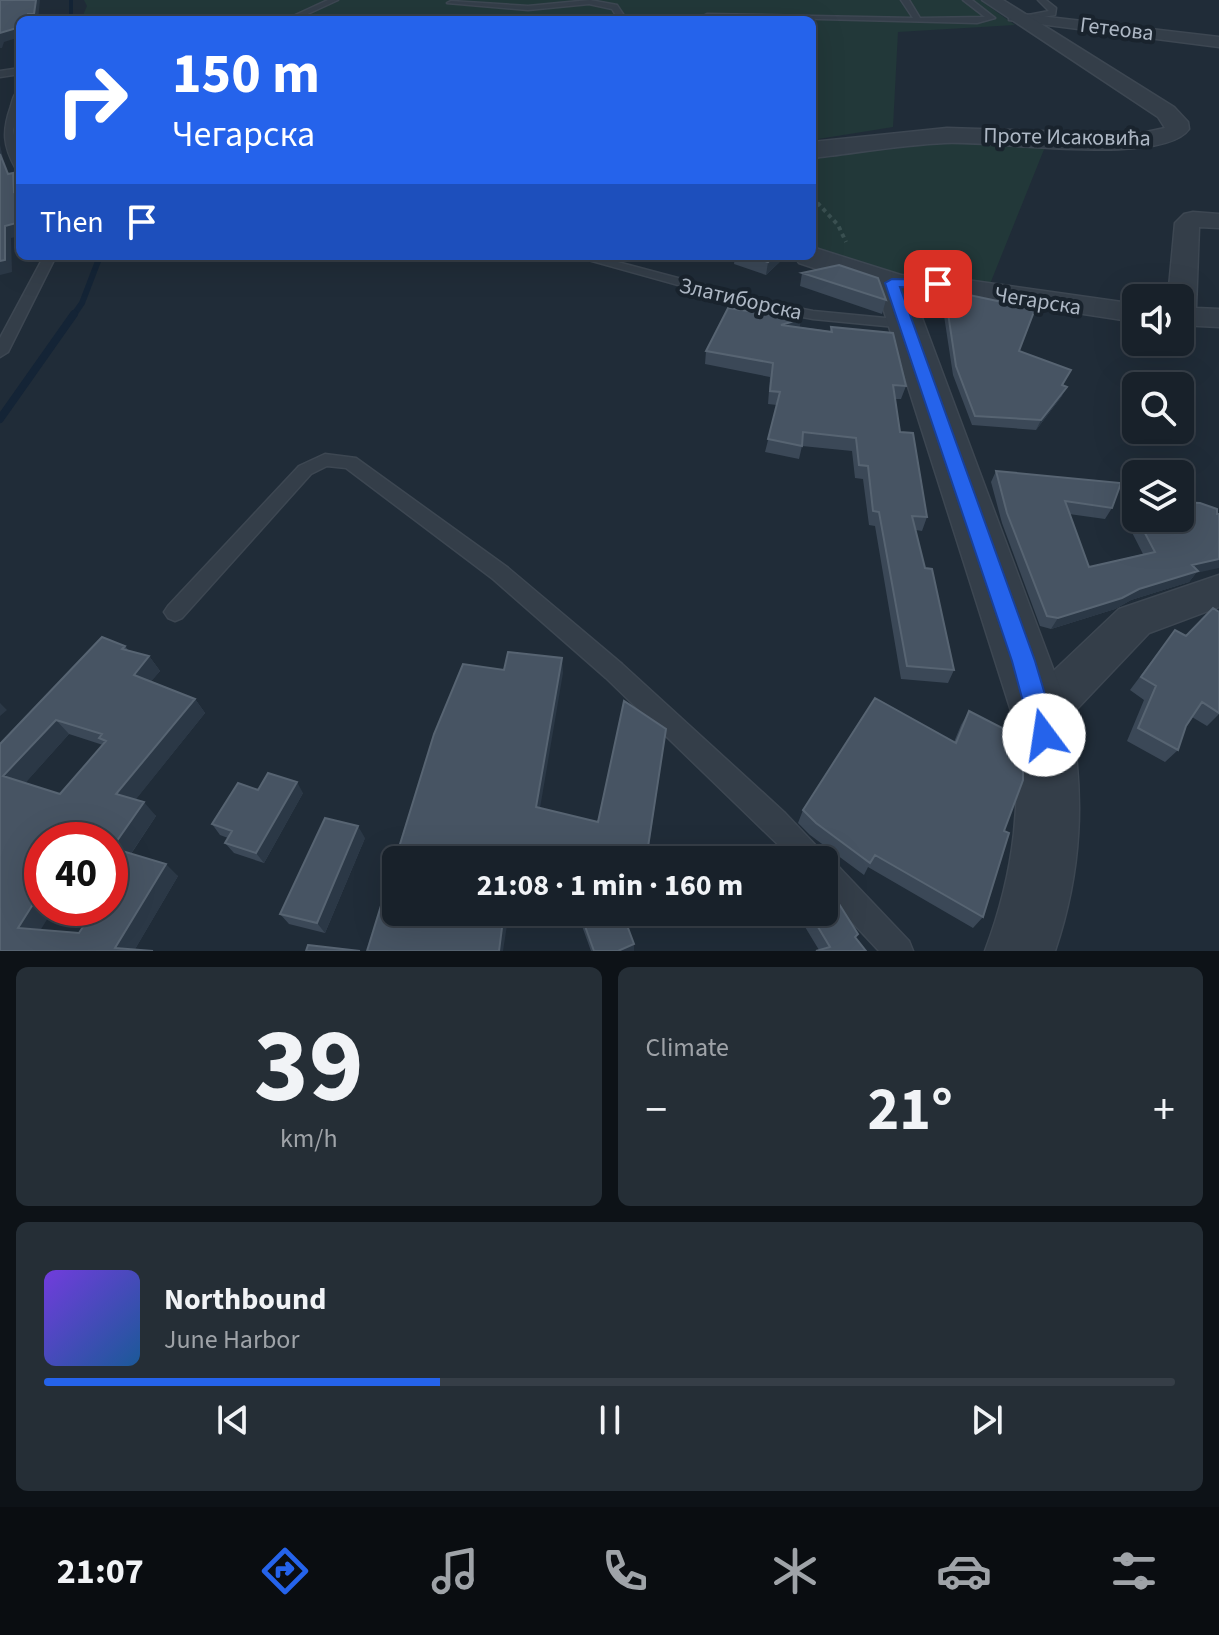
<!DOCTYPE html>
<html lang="en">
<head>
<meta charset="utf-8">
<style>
  :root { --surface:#18212a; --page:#252e36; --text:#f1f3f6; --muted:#9fa3a8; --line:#363e47; --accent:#2563eb }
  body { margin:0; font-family:"Source Sans 3",sans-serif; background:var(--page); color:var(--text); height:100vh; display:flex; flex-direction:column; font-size:30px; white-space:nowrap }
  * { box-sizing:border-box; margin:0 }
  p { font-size:26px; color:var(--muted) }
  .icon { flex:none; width:44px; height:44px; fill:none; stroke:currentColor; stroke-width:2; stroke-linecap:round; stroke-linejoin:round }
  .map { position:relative; height:951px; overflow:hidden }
  .drawer { display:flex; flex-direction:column; gap:16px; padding:16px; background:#0d1217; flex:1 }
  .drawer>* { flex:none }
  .banner { position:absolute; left:16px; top:16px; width:800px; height:244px; border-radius:12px; box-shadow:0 8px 32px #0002,0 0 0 2px var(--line); background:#2563eb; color:#fff; overflow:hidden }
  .fabs { position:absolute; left:1122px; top:284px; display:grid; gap:16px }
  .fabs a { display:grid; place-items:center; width:72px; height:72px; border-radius:12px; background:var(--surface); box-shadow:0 8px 32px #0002,0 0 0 2px var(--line); font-size:40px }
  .speed { position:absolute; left:24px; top:822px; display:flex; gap:16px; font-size:40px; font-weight:700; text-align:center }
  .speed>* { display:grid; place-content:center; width:104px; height:104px; border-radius:50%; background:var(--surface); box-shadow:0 8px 32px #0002,0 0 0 2px var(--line); line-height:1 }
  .speed .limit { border:12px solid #d22; background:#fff; color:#111 }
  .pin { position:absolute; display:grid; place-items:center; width:68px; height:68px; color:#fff; margin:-34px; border-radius:16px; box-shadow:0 4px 12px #0006 }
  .me { position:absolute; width:88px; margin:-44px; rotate:346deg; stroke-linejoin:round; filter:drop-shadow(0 0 6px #0008) }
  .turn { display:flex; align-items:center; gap:28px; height:168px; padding:0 24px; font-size:36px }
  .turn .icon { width:104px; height:104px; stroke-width:2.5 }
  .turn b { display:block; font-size:56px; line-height:68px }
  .then { display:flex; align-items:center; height:76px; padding:0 24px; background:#0003; gap:16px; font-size:30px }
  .big { font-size:60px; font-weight:700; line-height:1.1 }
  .drawer .card { flex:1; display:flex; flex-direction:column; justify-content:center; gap:12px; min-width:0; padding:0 28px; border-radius:12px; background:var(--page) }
  .drawer .dial { align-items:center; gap:0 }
  .dial b { font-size:104px; line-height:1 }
  .song { display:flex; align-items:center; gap:24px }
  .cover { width:96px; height:96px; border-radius:12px; background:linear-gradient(135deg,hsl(260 70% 55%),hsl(210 70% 35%)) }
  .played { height:8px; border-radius:4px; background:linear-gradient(90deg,var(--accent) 35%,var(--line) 35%) }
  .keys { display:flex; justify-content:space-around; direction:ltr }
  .heat { display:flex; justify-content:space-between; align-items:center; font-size:44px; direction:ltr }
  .drawer .tiles { flex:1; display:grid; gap:16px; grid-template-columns:1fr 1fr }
  .card:last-child { grid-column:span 2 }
  .trip { position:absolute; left:382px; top:846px; width:456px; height:80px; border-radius:12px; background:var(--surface); box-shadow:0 8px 32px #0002,0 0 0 2px var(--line); font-weight:700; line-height:80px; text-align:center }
  .tab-bar { display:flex; height:128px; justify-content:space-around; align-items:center; background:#0a0d11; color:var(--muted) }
  .tab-bar .icon { width:56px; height:56px }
  .tab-bar .selected { color:var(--accent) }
  .tab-bar b { font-size:36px; color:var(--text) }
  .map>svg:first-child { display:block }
</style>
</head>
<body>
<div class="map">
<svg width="1219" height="951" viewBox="0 0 1219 951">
  <rect width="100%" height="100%" fill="#202c38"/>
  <path fill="#223839" d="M84,0H980L1015,25L898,32L893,127L812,140V20H81L87,6Z
    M904,140L1047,142L990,284L898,275L812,250V153Z"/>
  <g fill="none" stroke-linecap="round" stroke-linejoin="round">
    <path stroke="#142436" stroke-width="4" d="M71,0V20"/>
    <path stroke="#142436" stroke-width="6" d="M73,316L82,303L100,256"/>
    <path stroke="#142436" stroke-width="8" d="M0,419L74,314"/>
    <defs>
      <path id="service" d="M328,0H338L299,18L301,20H293L291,17Z
        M590,0L617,5L627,20H619L612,9L589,4L528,10L447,3L451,1L528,6Z
        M901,0H909L920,18L985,17L963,0H972L995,18L977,23L703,16L707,14L913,18Z
        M1038,0H1046L1056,8L1055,15L1023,20V16L1049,11Z
        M20,68V74L0,77V71Z
        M20,89V106L13,130L20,170L16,169C3,146 2,131 11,106C13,98 14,94 20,89Z
        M44,256H56L8,352L0,357V338Z
        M574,256H595L772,303L813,311L906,320L913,324L906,328L813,319L771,311Z
        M325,454L356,458L507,567L622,664L784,812L821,851L825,859L834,862L909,941L913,951H879L824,892V860H794L606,678L493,579L346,468L327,466L311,474L182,618L175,621L168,618L164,612L168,606L299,466Z"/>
      <path id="minor" d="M1014,13L1219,37V47L1009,20V14Z
        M1193,212L1219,214V228L1199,227L1196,308L1219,309V327L1180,325V298H1168L1175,223L1184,214Z
        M892,275L938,276L1136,304V322L938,292L882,289L878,283L882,277Z
        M1219,575V607L1149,633L1058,729L1041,735L1024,729L1018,714L1024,699L1119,609Z"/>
      <path id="tertiary" d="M982,0H1003L1174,107L1188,122L1189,129C1163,167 994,140 945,143C901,145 856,153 812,158V142L947,128L1137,134L1165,128L1158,117Z
        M812,247L904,276L909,283L1070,714C1085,796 1082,871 1055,951H985C1015,872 1023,797 1012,714L877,289L799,263L794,256H812Z"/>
    </defs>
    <use href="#service" stroke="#3d4752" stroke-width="3"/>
    <use href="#minor" stroke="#3d4752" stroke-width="3"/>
    <use href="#tertiary" stroke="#3d4752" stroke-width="3"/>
    <path stroke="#3b5152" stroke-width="4" stroke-dasharray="4 4" stroke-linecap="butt" d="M812,197L838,225L846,242"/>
    <use href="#service" fill="#343e49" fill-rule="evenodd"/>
    <use href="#minor" fill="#343e49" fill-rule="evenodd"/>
    <use href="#tertiary" fill="#343e49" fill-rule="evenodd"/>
  </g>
  <path fill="#3b4857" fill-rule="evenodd" d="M735,256H786L766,275L734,264Z
    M802,273L886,300L882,314L800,286Z
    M944,287L969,295L1019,351L1071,370L1063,385L1062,396L1036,430L972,425L953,375L941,296Z
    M800,327L830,331L831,327L906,386L901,399H895L900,432L927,517L922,531L916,530L925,568L954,670L948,683L901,679L875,526L869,525L863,479L855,478L852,451L802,446L799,459L765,452L777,405L768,404L770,377L705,364L706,351Z
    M996,471L1112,508L1105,519L1069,514L1089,567L1143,554L1120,509L1127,498L1136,499V518H1180L1196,573L1189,582L1131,600L1115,609L1051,629L1040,626L1002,523L991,482Z
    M1219,612V714L1207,726L1192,717L1186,726L1178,750L1165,762L1127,741L1144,700L1130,690L1175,630L1186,636Z
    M125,646L128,650L149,656L160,671L151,681L195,699L205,713L135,800L156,816L131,854L178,876L135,949L0,951V744ZM69,734L103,745L60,794L25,783ZM42,840H110V908L79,933L41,930Z
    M969,711L1015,746L1004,831L983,917L973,928L868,867L864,875L810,835L798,823L803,810L954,742L961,725Z
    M258,790L303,793L264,863L234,853L225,843L228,838L220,835L212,824Z
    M365,838L325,933L289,924L280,914Z
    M796,912H824L856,938L819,950Z
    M581,915L634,951H591L582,926Z"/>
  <path fill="#2b3846" d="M36,0H40L38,20H28V14Z
    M20,27V37L4,42L2,48H0V33Z
    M0,145L3,158L13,184V173L19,185L20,204L14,192L0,154Z
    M20,222V236L11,238L12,272L0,275V261L5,226Z
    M774,256H786L766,275L768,262Z
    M801,319L799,332L781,325Z
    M1067,387L1062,396L1036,430L1041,420Z
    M1219,559V568L1196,573L1189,582L1131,600L1115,609L1051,629L1058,618L1139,589L1192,565Z
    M149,656L160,671L145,689L134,675Z
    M562,658L563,673L538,820L536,807Z
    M195,699L205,713L129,808L116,794Z
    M0,703L7,710L0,716Z
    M56,720L69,734L19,790L3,776Z
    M666,729L647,860H646Z
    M297,782L303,793L264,863L256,853Z
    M144,802L156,816L126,861L112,848Z
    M358,826L365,838L325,933L317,923Z
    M166,864L178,876L134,951L115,948Z
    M42,890V908H54L35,939L18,928Z
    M504,912H509L503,951H499Z
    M634,944V951H618Z"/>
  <path fill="#475463" stroke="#576472" stroke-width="2" fill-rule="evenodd" d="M0,0H36L34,14H28V20H20V27L0,33Z
    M0,154L8,174L13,173L14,192L20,191V222L5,226V260L0,261Z
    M751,256H774L768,262Z
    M839,265L878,278L886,300L802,273Z
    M944,287L968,290L969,295L1035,309L1019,351L1071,370L1062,385L1067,387L1041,420L975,416L956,366Z
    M728,308L801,319L781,325L832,332L831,327L893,333L906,386L893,385L900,432L913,433L927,517L912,516L925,568L932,569L954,670L907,666L879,512L873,511L868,466L859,465L856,438L803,432L802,446L768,439L780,392L770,391L773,363L706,351Z
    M996,471L1121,483L1112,508L1065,501L1089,567L1155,552L1137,518H1180V502L1200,503L1217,509V514H1219V559L1192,565L1198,571L1139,589L1122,598L1058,618L1047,616L1007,513Z
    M1127,498L1136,499V516Z
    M1213,608L1219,612V713L1202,702L1186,726L1178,750L1138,728L1156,686L1141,677L1175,630L1186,636Z
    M102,637L125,646L122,649L149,656L134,675L195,699L116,794L144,802L112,848L166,864L115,948L153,951H0V744ZM56,720L102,734L99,738L106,741L60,794L3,776ZM42,840H110V908H95L79,933L18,928L42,890Z
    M508,652L562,658L536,807L598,822L624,701L666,729L646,860H541L527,856L526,860H396V912H504L499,951H367L434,734L463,664L504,670Z
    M875,698L956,743L969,711L1018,736L1015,746L1023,750V780L1004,831L1009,833L983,917L875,855L870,863L816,823L803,810Z
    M268,773L297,782L256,853L225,843L232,831L212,824L238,783L258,790Z
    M325,818L358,826L317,923L280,914Z
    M824,880L858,934L855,937L866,951H816L830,947L809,912H824Z
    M582,912H622L634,944L618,951H594L581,915Z
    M308,945L360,951H306Z"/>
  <path fill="#2563eb" stroke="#184099" stroke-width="2" d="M892,279L938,280L944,284L938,288L900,287L1035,661L1057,735L1053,743L1044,746L1036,743L1032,735L1012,661L885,283Z"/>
  <g text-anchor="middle" stroke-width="8" stroke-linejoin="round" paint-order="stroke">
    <g font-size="22" fill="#aeb8c5" stroke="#19232d">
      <text transform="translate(1117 28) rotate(7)" y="8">Гетеова</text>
      <text transform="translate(1067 136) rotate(1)" y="8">Проте Исаковића</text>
      <text transform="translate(741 298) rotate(13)" y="8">Златиборска</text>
      <text transform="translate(1038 300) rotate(9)" y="8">Чегарска</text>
    </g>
  </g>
</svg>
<div class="fabs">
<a><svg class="icon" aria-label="sound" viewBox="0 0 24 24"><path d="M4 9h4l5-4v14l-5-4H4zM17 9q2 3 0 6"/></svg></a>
<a><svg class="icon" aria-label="search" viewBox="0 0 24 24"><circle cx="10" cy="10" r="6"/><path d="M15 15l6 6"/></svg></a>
<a><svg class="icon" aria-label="layers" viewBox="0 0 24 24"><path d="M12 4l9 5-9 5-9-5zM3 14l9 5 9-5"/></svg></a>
</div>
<div class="speed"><div class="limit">40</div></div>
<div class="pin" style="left:938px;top:284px;background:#d93025"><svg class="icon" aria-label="arrive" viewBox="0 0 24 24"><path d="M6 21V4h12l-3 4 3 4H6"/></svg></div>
<svg class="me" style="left:1044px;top:735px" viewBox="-20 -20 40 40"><circle r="19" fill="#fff"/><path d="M0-13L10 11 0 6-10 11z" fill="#2563eb"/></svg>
<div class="trip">21:08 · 1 min · 160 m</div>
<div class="banner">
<div class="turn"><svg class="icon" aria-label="right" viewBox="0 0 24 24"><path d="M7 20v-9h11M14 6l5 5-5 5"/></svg><div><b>150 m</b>Чегарска</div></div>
<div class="then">Then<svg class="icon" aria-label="arrive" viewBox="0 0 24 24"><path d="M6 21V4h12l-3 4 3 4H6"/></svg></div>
</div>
</div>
<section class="drawer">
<div class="tiles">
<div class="card dial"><b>39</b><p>km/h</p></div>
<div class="card"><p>Climate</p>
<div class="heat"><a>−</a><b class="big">21°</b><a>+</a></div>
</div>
<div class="card">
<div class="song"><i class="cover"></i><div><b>Northbound</b><p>June Harbor</p></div></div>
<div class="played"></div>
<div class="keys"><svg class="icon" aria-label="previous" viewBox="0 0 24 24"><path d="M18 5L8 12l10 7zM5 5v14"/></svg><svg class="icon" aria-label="pause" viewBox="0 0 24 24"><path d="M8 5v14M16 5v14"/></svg><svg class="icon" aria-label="next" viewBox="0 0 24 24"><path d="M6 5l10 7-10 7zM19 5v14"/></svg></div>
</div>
</div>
</section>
<nav class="tab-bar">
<b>21:07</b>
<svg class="icon selected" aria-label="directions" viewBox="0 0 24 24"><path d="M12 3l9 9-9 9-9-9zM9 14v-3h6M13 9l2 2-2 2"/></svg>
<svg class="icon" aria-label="music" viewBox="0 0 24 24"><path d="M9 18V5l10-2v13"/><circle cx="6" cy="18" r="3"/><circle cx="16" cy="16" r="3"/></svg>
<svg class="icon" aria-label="phone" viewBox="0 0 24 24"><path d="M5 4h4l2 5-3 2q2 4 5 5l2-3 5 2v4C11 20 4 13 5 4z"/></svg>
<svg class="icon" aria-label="climate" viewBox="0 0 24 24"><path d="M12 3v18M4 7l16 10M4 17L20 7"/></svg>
<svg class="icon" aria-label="car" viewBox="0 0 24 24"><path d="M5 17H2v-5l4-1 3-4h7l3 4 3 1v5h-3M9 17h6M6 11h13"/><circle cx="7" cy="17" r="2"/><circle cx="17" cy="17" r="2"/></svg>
<svg class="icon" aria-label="filters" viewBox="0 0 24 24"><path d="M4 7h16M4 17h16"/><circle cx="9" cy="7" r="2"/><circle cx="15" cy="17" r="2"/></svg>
</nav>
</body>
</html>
